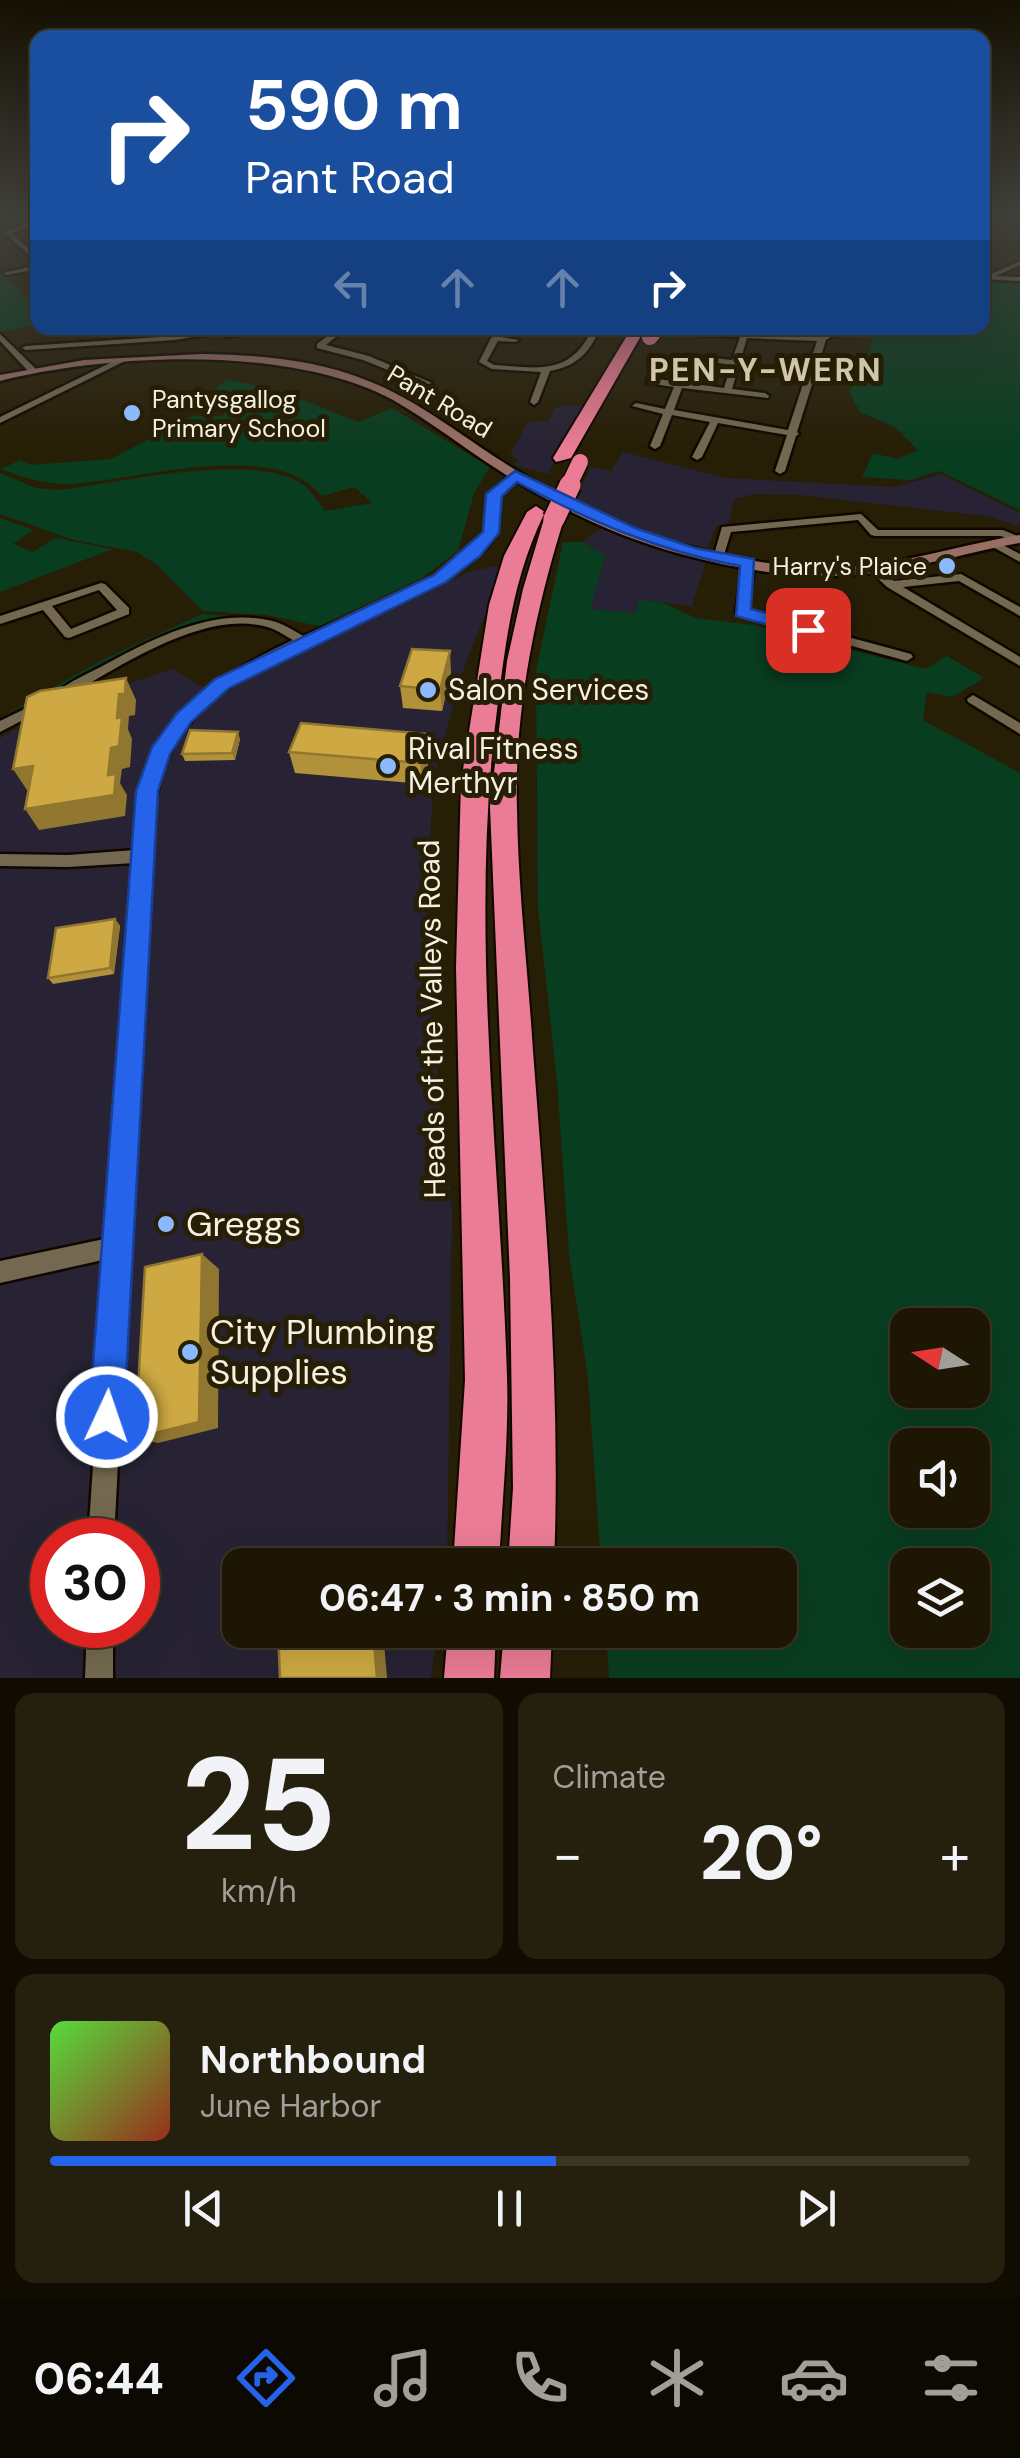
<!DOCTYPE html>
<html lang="en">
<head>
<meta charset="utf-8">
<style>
  :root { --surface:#1d1604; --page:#251f0e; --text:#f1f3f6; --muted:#a09f9a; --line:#3b3526; --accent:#2563eb }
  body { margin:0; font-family:"DM Sans",sans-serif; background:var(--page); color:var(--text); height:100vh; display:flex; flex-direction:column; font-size:38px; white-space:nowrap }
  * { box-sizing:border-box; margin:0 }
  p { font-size:32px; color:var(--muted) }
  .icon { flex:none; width:55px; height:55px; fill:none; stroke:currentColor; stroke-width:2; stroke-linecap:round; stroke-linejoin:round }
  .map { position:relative; height:1678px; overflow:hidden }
  .side { display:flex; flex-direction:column; gap:15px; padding:15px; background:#100c02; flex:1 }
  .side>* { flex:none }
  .banner { position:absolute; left:30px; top:30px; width:960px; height:305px; border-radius:20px; box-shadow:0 10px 40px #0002,0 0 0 2px var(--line); background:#1a4fa0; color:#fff; overflow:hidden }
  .needle { width:65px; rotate:282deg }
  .buttons { position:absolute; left:890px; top:1308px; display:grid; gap:20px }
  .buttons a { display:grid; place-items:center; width:100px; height:100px; border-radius:20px; background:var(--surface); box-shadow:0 10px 40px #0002,0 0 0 2px var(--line); font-size:50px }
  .speed { position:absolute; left:30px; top:1518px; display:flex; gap:20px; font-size:50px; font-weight:700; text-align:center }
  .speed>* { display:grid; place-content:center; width:130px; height:130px; border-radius:50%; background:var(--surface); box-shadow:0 10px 40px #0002,0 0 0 2px var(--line); line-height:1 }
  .speed .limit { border:15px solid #d22; background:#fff; color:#111 }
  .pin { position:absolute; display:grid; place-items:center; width:85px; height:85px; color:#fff; margin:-42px; border-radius:20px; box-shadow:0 5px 15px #0006 }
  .me { position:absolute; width:110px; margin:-55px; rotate:3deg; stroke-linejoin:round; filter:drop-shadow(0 0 8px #0008) }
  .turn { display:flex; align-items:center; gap:35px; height:210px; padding:0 50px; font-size:45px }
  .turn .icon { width:130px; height:130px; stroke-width:2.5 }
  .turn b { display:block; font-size:70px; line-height:85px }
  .lanes { display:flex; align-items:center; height:95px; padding:0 50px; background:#0003; justify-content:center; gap:50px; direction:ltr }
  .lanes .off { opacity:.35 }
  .big { font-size:75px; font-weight:700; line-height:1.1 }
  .side .widget { flex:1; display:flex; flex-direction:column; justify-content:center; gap:15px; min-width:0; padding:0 35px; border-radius:20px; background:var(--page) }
  .side .dial { align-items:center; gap:0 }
  .dial b { font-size:130px; line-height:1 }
  .song { display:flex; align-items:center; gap:30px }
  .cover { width:120px; height:120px; border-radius:15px; background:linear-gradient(135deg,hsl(110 70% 55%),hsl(10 70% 35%)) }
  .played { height:10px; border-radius:5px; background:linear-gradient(90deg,var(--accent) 55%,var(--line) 55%) }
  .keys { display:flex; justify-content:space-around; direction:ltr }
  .heat { display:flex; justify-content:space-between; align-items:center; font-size:55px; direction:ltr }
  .side .tiles { flex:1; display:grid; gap:15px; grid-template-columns:1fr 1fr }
  .widget:last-child { grid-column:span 2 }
  .trip { position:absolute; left:222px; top:1548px; width:575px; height:100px; border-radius:20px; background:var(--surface); box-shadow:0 10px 40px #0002,0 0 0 2px var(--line); font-weight:700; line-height:100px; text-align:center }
  .menu { display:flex; height:160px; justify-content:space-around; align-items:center; background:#0c0902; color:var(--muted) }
  .menu .icon { width:70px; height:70px }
  .menu .active { color:var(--accent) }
  .menu b { font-size:45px; color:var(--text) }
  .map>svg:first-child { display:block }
</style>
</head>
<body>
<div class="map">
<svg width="1020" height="1678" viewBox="0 0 1020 1678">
  <rect width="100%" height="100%" fill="#271e06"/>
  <path fill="#272334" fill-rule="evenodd" d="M573,405L586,406L548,474L514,465L519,460L510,455L528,422L549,421L555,408Z
    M623,452L726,478L895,487L941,474L1020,513V526L986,516L799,495L754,494L734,499L728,525H717L707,548L664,538L574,502L591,467L611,471Z
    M602,528L679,557L706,561L692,606L639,600L636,613L589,609L606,555L582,542Z
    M505,564L462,673L433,782L425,961L452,1211L447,1565H240V1630H438L431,1678H0V738L53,709L172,669L219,696L258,670L469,572ZM52,1540H138V1625H52Z"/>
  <path fill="#093d20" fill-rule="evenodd" d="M0,271L37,309V325L0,331Z
    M983,279L1020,281V510L939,471L910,480L862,477L873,453L897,459L918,450L895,427L860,412L849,392L863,371L873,338L842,336L853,328H982Z
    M227,379L281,391L358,422L392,408L490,467L474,493L458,551L420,579L319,626L266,615L203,611L157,565L137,552L74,540L0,514V473L36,488L60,490C123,482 235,455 293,479C308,485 316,499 325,511L373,503L354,487L322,496C274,436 133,482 68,484C43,484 23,477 0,469L21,460L31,465L111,459L192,416H223L226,407L215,389Z
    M0,518L33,530L13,544L33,552L55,538L113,549L0,592Z
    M563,542H582L606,555L590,609L636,613L639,600L661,602L696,618L753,625L926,669L947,656L984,678L952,697L927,692L923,720L1020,773V1678H609L606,1630H780V1565H601L588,1378L569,1254L557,1081L538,908L536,671ZM908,1325H972V1390H908ZM908,1445H972V1510H908ZM908,1565H972V1630H908Z
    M202,614L229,616L160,637L0,718L102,660Z"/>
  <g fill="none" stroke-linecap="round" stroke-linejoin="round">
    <defs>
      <path id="street" d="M38,220V224L11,233L38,257V263L4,232Z
        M1020,261V265L996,276L1020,277V281L982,279V275H989Z
        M38,265V269L6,275L3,273Z
        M228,328H244L175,340L26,350L22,348L26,346L175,336Z
        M259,328H274L229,337L225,335Z
        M338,328H346L326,345L369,356L432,383L425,385L363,360L317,348V344Z
        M593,328L821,337L836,328H845L826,340L797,432L799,434L796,436L785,471L780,474L775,471L787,435L718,423L702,457L697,460L692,457L710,422L672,415L660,446L655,449L650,446L663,414L632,406L636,403L665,409L674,387L647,383V379L650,378L724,388L731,365L682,357L686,355L732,360L740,337L600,329C589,353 577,366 550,371L538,402L534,405L530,402L541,372L492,369L479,362L491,338L495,336L519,340L515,342L498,341L487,361L494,365C540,368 570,376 593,328ZM747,338L817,341L788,430L674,410L682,388L768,398L769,396L765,393L732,389Z
        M0,334L35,368V372H29L0,341Z
        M118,359L125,361L0,423V417Z
        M512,473L520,475L499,495C499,507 501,521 496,533C478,581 321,635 273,659C238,678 203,702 180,736C162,761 157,792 151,822L114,1540H88L107,1259L0,1283V1261L109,1238L134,863L68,867L0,866V854L68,855L135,850C143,733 191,688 293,640C287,637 280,632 273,629C209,605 120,667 66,697L61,698L55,694C69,681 90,673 108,663C158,636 218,606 276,622C285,625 295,631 303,636C343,619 469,571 486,533C491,522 488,506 489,494Z
        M861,514L878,530H1003L1020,537V541H1012L1001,536H875L871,535L858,520L731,532L723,558L718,561L713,558L722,527Z
        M997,542L1020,554V562L993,547L992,545Z
        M749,559L755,562L748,610L911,654L913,657L907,661L738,615L736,612L743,562Z
        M874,566L894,581L961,574L1020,607V616L959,581L903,587L1020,657V666L887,587L868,569Z
        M101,583L105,584L129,608V614L69,638L65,637L43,610L0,624V616ZM99,590L117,610L71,629L52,606Z
        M973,695L1020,723V734L968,702L967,699Z
        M41,701L48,705L46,708L0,732V721Z
        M87,1625H113V1678H85Z"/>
      <path id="secondary" d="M202,354C258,355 314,359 366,380C416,399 459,434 503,462C563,501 628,532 697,549C755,564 818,572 878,564C926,557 972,543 1020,535V543C973,551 927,566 879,572C815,582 748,572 685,555C619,538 557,508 500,471C464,448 430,421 393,400C292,345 109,353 0,381V375L84,360Z"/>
      <path id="highway" d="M635,330L642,334L571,458L556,462L553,458L628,334Z
        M536,506L545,512C514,576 507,632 498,702C468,925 500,1152 507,1376C509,1438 502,1502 499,1565H453L465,1380L456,967L461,782L489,605L504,556L527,512Z
        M554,513L564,519C535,611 514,713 517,809C518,890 528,971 533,1051C546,1222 561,1394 554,1565H508L513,1488L510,1279L490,807L507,661L523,589L544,519Z
        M448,1630H496L494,1678H444Z
        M504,1630H552L550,1678H500Z"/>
    </defs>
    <use href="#street" stroke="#100800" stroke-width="5"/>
    <use href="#secondary" stroke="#100800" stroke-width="5"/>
    <use href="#highway" stroke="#100800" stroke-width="4"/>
    <use href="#street" fill="#746950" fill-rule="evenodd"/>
    <use href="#secondary" fill="#986f65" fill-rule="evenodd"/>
    <use href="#highway" fill="#eb7c95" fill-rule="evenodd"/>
    <defs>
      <path id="highway-bridge-far2" d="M653,334L658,328"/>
      <path id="highway-bridge-far1" d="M650,337L655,331
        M568,487L580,462"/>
      <path id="highway-bridge" d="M554,519L570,485"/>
    </defs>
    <use href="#highway-bridge-far2" stroke="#100800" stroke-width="15" stroke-linecap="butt"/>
    <use href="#highway-bridge-far1" stroke="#100800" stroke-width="19" stroke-linecap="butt"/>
    <use href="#highway-bridge" stroke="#100800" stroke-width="25" stroke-linecap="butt"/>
    <use href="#highway-bridge-far2" stroke="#eb7c95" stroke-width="12"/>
    <use href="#highway-bridge-far1" stroke="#eb7c95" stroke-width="16"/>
    <use href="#highway-bridge" stroke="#eb7c95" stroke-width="21"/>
  </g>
  <path fill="#b1913a" d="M451,673L442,711L403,708L400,686Z
    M428,734L430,755L423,784L295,773L289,752Z
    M240,739L235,760L185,761L182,754Z
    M115,919L120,926L114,974L53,984L48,978Z"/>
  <path fill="#90762f" d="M450,651L451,673L442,711L440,690Z
    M126,678L136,700L135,715L129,716L128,729L132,739L130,767L122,769L120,783L127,795L125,816L39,830L25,809L108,775L119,694Z
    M238,732L240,739L235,760L232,753Z
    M428,734L430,755L423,784L420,763Z
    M33,766L46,787L27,790L13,769Z
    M115,919L120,926L114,974L110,968Z
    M202,1254L219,1269L218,1428L158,1443L135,1438Z
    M373,1630H383L387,1678H377Z"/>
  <path fill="#cea943" stroke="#90762f" stroke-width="2.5" d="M412,649L450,651L440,690L400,686Z
    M126,678L125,694H119L117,718L122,717L119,746L111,748L108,775L116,774L114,795L25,809L33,766L13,769L27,697L40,691Z
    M301,723L428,734L420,763L289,752Z
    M190,730L238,732L232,753L182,754Z
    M115,919L110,968L48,978L56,928Z
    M202,1254L199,1422L135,1438L145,1267Z
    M278,1630H373L377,1678H280Z"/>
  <linearGradient id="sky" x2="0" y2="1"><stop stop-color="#151003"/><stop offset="0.48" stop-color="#41413b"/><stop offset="1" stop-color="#41413b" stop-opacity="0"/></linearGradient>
  <rect width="1020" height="448" fill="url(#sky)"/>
  <path fill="#2563eb" stroke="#184099" stroke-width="2.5" d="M515,471L635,528L695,548L754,559L751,609L815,626L817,630L808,636L736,616L740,566C658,551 589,521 517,482L502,496L499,533L480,556L446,582L229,688L191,722L170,754L158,791L124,1417L119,1429L107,1435L94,1429L89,1417L136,791L152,747L177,713L215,679L434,575L483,532L486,494Z"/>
  <g fill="#8cb9fc" stroke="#271e06" stroke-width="4">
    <circle cx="132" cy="413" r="10"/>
    <circle cx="947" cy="566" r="10"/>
    <circle cx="428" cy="690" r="10"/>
    <circle cx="388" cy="766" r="10"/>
    <circle cx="166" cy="1224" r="10"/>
    <circle cx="190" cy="1352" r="10"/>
  </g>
  <g text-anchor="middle" stroke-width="10" stroke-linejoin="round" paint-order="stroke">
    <g font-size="25" fill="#f6f0e1" stroke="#271e06" text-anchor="start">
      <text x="152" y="408">Pantysgallog<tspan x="152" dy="29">Primary School</tspan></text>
      <text x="927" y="575" text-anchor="end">Harry's Plaice</text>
    </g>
    <g font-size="25" fill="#f6f0e1" stroke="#271e06">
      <text transform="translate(440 401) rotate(31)" y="9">Pant Road</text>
    </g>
    <g font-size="30" fill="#f6f0e1" stroke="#271e06" text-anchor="start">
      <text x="448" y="700">Salon Services</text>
      <text x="408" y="759">Rival Fitness<tspan x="408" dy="34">Merthyr</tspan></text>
    </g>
    <g font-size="30" fill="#f6f0e1" stroke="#271e06">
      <text transform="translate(432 1019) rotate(-91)" y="10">Heads of the Valleys Road</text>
    </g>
    <g font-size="32" font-weight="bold" letter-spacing="2.5" fill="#d4c9ac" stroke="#271e06">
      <text x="766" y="381">PEN-Y-WERN</text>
    </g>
    <g font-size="35" fill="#f6f0e1" stroke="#271e06" text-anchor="start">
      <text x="186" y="1236">Greggs</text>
      <text x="210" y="1344">City Plumbing<tspan x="210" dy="40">Supplies</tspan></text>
    </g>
  </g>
</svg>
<div class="buttons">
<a><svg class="needle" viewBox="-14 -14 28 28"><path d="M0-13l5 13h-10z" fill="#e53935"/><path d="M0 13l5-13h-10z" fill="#a09f9a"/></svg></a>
<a><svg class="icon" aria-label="sound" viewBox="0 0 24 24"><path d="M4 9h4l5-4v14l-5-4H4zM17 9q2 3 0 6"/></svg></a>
<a><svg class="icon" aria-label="layers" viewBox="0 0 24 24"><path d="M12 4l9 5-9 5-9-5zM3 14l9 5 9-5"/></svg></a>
</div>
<div class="speed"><div class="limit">30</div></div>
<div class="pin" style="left:808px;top:630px;background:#d93025"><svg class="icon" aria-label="arrive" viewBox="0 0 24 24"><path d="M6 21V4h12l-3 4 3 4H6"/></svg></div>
<svg class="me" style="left:107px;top:1417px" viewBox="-20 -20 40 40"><circle r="17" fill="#2563eb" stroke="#fff" stroke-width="3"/><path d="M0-11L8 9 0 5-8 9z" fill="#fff"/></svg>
<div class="trip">06:47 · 3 min · 850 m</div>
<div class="banner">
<div class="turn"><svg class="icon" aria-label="right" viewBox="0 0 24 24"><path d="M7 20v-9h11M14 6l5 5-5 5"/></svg><div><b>590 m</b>Pant Road</div></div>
<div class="lanes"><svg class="icon off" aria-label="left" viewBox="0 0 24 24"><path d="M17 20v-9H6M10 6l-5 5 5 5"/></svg><svg class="icon off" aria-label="ahead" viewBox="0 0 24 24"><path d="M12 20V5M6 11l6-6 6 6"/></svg><svg class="icon off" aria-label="ahead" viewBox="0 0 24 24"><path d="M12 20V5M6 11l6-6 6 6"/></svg><svg class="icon" aria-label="right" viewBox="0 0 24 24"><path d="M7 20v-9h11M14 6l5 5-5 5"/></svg></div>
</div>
</div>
<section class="side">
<div class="tiles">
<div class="widget dial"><b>25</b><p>km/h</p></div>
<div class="widget"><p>Climate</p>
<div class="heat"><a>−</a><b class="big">20°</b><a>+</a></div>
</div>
<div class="widget">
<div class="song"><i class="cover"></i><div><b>Northbound</b><p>June Harbor</p></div></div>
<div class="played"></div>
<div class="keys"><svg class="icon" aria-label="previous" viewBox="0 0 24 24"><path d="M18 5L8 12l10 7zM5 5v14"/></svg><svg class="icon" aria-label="pause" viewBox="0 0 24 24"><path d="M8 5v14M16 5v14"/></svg><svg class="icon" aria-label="next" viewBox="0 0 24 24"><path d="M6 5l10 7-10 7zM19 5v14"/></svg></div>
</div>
</div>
</section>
<nav class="menu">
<b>06:44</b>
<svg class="icon active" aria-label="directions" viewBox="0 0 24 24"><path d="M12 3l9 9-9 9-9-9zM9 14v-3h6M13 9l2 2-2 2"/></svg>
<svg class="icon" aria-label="music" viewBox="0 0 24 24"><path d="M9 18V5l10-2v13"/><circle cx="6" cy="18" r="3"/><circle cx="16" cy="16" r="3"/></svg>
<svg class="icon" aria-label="phone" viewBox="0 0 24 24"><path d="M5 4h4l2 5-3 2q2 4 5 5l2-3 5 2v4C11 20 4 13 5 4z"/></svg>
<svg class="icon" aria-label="climate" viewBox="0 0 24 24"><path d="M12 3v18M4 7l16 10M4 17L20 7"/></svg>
<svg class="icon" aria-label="car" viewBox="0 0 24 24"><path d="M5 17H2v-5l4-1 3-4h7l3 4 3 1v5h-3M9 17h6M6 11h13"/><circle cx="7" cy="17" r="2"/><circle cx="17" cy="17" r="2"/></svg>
<svg class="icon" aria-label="filters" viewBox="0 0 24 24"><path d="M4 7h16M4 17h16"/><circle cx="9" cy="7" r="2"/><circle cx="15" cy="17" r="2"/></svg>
</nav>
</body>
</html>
